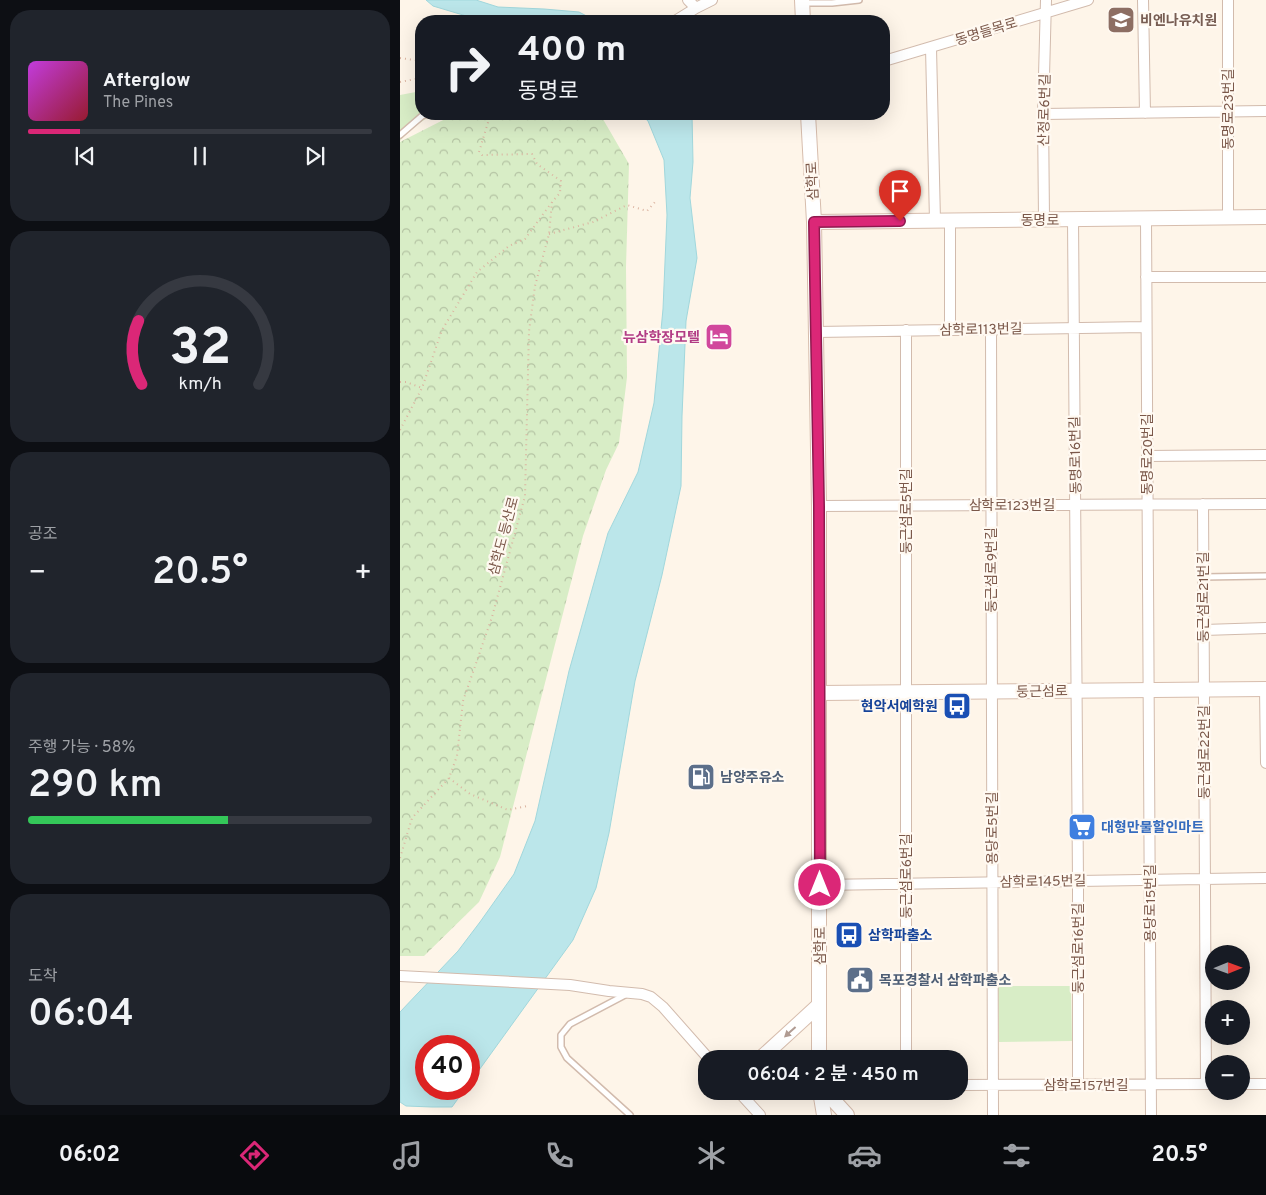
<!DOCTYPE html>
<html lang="ko">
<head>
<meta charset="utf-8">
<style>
  :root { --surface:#171b24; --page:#20242c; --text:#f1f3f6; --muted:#9ea1a6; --line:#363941; --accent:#db2777 }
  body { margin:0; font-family:Overpass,"Noto Sans KR",sans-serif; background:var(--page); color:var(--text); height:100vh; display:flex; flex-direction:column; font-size:19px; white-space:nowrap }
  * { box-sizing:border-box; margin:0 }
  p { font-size:16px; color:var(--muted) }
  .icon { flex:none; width:28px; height:28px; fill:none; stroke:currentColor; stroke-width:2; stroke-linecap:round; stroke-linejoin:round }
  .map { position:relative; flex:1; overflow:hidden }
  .sheet { display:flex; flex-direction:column; gap:10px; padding:10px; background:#0d0f14; width:400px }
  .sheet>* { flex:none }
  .banner { position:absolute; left:15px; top:15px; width:475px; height:105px; border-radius:20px; box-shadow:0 5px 20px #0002; background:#171b24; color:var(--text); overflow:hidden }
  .needle { width:32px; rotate:89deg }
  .tools { position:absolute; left:805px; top:945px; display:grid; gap:10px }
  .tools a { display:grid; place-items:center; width:45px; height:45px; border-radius:50%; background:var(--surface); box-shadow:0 5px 20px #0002; font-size:25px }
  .speed { position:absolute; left:15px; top:1035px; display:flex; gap:10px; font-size:25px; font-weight:700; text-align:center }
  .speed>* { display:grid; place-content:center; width:65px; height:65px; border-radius:50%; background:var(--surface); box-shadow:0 5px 20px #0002; line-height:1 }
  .speed .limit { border:8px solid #d22; background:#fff; color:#111 }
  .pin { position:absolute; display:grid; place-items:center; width:42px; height:42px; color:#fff; margin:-51px -21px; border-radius:50% 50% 50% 0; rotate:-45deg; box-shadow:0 0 5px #0007 }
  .pin .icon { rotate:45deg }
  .me { position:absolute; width:55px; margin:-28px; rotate:0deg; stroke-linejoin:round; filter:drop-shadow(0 0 4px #0008) }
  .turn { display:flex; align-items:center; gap:18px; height:105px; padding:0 20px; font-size:22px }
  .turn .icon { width:65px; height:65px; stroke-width:2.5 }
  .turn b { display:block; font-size:35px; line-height:42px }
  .big { font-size:38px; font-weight:600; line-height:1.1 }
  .sheet .card { flex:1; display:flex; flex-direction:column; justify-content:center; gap:8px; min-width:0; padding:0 18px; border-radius:20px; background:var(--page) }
  .sheet .dial { align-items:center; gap:0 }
  .dial svg { height:130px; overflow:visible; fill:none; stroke:var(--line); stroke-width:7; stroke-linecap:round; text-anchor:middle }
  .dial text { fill:var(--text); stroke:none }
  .song { display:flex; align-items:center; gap:15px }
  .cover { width:60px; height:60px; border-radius:8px; background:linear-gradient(135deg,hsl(290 70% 55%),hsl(350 70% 35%)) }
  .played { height:5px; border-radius:2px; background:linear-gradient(90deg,var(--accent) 15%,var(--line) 15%) }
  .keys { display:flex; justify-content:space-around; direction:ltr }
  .heat { display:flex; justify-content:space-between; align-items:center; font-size:28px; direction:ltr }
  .charge { height:8px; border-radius:4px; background:linear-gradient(90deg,#34c759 58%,var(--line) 0) }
  .trip { position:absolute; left:298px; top:1050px; width:270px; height:50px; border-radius:20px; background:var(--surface); box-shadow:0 5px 20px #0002; font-weight:600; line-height:50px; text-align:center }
  .tabs { display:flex; height:80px; justify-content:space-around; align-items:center; background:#090b0e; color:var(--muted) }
  .tabs .icon { width:35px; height:35px }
  .tabs .on { color:var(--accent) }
  .tabs b { font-size:22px; color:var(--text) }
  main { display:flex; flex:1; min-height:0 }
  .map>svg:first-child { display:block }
</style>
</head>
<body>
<main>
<section class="sheet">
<div class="card">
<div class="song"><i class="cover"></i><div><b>Afterglow</b><p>The Pines</p></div></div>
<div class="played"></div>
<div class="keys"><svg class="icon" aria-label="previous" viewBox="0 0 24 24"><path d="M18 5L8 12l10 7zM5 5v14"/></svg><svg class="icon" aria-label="pause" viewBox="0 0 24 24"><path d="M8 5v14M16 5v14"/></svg><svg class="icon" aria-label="next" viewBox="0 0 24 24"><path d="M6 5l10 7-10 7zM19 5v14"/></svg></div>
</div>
<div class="card dial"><svg viewBox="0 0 100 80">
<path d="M14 69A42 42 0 1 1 86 69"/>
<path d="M14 69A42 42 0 0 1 12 30" stroke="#db2777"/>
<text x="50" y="56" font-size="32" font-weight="700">32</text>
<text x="50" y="72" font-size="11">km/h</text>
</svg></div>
<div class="card"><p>공조</p>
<div class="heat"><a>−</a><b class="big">20.5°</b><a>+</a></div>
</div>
<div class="card"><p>주행 가능 · 58%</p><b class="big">290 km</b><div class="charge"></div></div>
<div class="card"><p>도착</p><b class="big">06:04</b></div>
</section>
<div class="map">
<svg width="866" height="1115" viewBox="0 0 866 1115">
  <defs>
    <pattern id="forest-crowns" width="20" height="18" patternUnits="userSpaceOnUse" patternTransform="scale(1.25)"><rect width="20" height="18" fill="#d8edc6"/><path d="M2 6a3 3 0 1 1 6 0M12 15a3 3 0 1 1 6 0" fill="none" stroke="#b4c3a3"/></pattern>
  </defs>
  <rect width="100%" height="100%" fill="#fef5e9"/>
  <path fill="url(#forest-crowns)" d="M55,114H200L229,164L226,267L227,377L219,443L206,470L183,536L100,857L79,902L24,956H0V142Z"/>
  <path fill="#d8edc6" d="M21,91V114H36C24,118 8,131 0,141V95Z
    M598,986H671L672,1041L599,1042Z"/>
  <path fill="#bbe6ea" stroke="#a1d7dc" d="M26,0H76L98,7L144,9L179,12L196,21H83L33,6Z
    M240,114H292L293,162L290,198L297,258L286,321L282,416L281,486L262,575L235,681L209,833L196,888L173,940L69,1084V1046H26V1089H65L52,1107H32L6,1106L0,1102V1012L58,951L80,922L114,874L135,821L169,671L208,533L238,472L254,403L263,309L267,215L264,160L248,121Z"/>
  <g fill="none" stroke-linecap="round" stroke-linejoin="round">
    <defs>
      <path id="lane" d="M403,3H432L459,0
        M0,135L22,116L28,114
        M803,577L866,576
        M225,995L170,1024L161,1035V1047L167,1058L230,1115"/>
      <path id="street" d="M288,0L296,8L312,0
        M743,0L745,113
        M828,0V218
        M275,21L296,8
        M531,48L535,221
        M484,61L688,0
        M643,114L866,111
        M644,219L643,114L646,0
        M673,219L678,881V1085
        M746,219L751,1115
        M746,277H866
        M591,329L593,1115
        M550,330V220
        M416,332L746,327
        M747,456L866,455
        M803,504L806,1084
        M419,506L866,504
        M804,630L866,628
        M865,689L866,763
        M420,885L866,878
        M0,976L170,985L209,991L242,994L251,997L263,1007L309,1059
        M506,1059V330
        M841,1084H866
        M559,1085L814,1084
        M338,1091L360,1115"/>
      <path id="secondary" d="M402,0L403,21
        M408,114L414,222L419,506V1059
        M414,222L866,217
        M419,693L866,689
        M360,1059L419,1005
        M420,1091L424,1115
        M425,1091L447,1115"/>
    </defs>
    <use href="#lane" stroke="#d2bbad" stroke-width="8"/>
    <use href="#street" stroke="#d2bbad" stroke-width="12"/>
    <use href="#secondary" stroke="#d7bdad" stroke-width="16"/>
    <path stroke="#dbb4a1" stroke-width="2" stroke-dasharray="1 4" stroke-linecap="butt" d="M0,58L21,61
      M0,82L21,78
      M149,234L193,222L227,205L247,211L256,201
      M0,382H6L22,388
      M0,430L22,388L42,330L77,272L109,246L125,239L152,202L160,193L161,181L137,164L132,154L82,155L79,152L90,116L92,114
      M49,778L70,794L108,810L127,806
      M0,858L12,818L49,778L57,756L63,701L92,617L125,496L129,331L135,286L149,234L152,202"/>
    <use href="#lane" stroke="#fff" stroke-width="5"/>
    <use href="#street" stroke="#fff" stroke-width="10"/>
    <use href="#secondary" stroke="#fff" stroke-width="14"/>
  </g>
  <defs><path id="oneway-solid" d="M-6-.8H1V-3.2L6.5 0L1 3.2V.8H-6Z" transform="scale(1.25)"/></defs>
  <use fill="#b09b92" href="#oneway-solid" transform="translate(390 1032) rotate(138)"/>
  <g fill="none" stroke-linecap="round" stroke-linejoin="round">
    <defs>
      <path id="route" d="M420,885L419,506L414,222L500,221"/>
    </defs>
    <use href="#route" stroke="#8e194d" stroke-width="12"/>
    <use href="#route" stroke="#db2777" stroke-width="9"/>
  </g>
  <defs>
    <symbol id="school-square" viewBox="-11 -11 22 22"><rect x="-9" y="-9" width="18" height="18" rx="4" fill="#8d6e63" stroke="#fff9f1"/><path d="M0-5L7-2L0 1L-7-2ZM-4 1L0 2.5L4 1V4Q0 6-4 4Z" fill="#fff"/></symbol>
    <symbol id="hotel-square" viewBox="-11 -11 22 22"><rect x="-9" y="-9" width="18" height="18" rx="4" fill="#d1479c" stroke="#fff9f1"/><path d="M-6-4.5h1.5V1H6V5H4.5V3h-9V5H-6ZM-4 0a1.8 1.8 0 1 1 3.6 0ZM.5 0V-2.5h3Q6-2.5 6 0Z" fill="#fff"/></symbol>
    <symbol id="bus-square" viewBox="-11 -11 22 22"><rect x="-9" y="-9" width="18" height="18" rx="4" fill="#1a4fb4" stroke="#fff9f1"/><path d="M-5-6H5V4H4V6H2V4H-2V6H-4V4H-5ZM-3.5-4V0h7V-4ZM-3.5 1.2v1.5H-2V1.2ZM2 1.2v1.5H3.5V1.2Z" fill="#fff"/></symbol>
    <symbol id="fuel-square" viewBox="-11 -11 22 22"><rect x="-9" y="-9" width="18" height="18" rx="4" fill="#5c6f8a" stroke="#fff9f1"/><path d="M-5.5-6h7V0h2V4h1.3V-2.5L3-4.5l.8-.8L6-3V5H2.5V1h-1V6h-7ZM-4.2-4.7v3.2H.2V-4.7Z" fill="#fff"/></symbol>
    <symbol id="supermarket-square" viewBox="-11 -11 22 22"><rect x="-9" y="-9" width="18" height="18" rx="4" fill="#3f7fe0" stroke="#fff9f1"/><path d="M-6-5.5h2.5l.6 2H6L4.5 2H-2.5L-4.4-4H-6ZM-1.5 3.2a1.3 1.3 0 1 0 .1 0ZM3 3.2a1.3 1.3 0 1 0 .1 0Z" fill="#fff"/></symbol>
    <symbol id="civic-square" viewBox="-11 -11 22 22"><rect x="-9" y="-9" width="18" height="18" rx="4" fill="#5c6f8a" stroke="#fff9f1"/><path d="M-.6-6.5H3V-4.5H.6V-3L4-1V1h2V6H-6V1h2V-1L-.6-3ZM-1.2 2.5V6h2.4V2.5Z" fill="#fff"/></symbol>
  </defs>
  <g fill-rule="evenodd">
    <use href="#school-square" x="705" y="4" width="32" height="32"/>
    <use href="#hotel-square" x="303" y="321" width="32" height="32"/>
    <use href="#bus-square" x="541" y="690" width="32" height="32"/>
    <use href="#fuel-square" x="285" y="761" width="32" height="32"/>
    <use href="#supermarket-square" x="666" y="811" width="32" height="32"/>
    <use href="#bus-square" x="433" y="919" width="32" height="32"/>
    <use href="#civic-square" x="444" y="964" width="32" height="32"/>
  </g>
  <g text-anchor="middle" stroke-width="4.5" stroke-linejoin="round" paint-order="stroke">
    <g font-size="14" font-weight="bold" fill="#785e54" stroke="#fff9f1" text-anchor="start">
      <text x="740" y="25">비엔나유치원</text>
    </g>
    <g font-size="14" fill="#7b584a" stroke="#fff9f1">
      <text transform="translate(586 31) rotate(-17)" y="5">동명들목로</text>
      <text transform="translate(828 109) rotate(-90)" y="5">동명로23번길</text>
      <text transform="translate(644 110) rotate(-89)" y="5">산정로6번길</text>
      <text transform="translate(412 181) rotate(-93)" y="5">삼학로</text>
      <text x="640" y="225">동명로</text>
      <text transform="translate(581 329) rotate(-1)" y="5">삼학로113번길</text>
      <text transform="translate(747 454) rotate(-90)" y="5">동명로20번길</text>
      <text transform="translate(675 455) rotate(-91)" y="5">동명로16번길</text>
      <text x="612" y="510">삼학로123번길</text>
      <text transform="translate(506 511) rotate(-90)" y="5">둥근섬로5번길</text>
      <text transform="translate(103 536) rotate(-75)" y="5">삼학도 등산로</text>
      <text transform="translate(591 570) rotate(-90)" y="5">둥근섬로9번길</text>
      <text transform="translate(803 597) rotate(-90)" y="5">둥근섬로21번길</text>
      <text transform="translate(642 691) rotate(-1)" y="5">둥근섬로</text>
      <text transform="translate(804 752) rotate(-90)" y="5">둥근섬로22번길</text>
      <text transform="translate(592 828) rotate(-90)" y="5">용당로5번길</text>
      <text transform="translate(506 876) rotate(-90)" y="5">둥근섬로6번길</text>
      <text transform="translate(643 881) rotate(-1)" y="5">삼학로145번길</text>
      <text transform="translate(750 903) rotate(-90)" y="5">용당로15번길</text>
      <text transform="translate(420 946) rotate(-90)" y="5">삼학로</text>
      <text transform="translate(678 948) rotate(-90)" y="5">둥근섬로16번길</text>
      <text x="686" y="1090">삼학로157번길</text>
    </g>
    <g font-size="14" font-weight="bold" fill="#b23c85" stroke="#fff9f1" text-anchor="end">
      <text x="300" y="342">뉴삼학장모텔</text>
    </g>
    <g font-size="14" font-weight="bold" fill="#164399" stroke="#fff9f1" text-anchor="end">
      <text x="538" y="711">현악서예학원</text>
      <text x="468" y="940" text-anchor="start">삼학파출소</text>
    </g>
    <g font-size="14" font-weight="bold" fill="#4e5e75" stroke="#fff9f1" text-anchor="start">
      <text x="320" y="782">남양주유소</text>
      <text x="479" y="985">목포경찰서 삼학파출소</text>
    </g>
    <g font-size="14" font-weight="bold" fill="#366cbe" stroke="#fff9f1" text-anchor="start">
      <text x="701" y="832">대형만물할인마트</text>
    </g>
  </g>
</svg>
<div class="tools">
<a><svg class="needle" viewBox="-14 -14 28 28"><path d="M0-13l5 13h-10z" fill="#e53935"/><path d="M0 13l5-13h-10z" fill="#9ea1a6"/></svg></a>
<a>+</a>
<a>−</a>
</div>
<div class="speed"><div class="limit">40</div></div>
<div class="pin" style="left:500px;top:221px;background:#d93025"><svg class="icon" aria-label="arrive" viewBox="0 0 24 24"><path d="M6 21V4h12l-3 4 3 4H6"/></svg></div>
<svg class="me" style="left:420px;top:885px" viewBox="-20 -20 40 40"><circle r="17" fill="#db2777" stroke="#fff" stroke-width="3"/><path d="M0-11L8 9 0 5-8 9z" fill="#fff"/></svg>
<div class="trip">06:04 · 2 분 · 450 m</div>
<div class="banner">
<div class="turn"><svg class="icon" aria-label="right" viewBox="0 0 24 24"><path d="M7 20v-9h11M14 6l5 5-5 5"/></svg><div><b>400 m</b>동명로</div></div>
</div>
</div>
</main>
<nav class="tabs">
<b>06:02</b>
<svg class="icon on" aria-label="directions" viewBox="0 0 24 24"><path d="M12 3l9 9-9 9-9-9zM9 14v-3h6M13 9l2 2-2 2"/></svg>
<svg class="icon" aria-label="music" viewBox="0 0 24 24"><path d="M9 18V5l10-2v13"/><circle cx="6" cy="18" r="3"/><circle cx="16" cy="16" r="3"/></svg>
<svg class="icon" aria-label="phone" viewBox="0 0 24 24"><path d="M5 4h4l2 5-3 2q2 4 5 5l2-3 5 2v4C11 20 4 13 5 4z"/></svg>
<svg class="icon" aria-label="climate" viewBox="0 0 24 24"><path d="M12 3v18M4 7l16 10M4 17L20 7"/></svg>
<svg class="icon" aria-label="car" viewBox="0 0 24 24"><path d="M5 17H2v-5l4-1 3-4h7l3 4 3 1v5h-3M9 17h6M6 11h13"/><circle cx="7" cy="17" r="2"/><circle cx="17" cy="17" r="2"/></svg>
<svg class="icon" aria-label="filters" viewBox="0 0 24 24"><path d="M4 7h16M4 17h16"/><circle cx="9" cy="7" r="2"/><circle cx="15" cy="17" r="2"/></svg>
<b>20.5°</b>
</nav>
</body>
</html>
